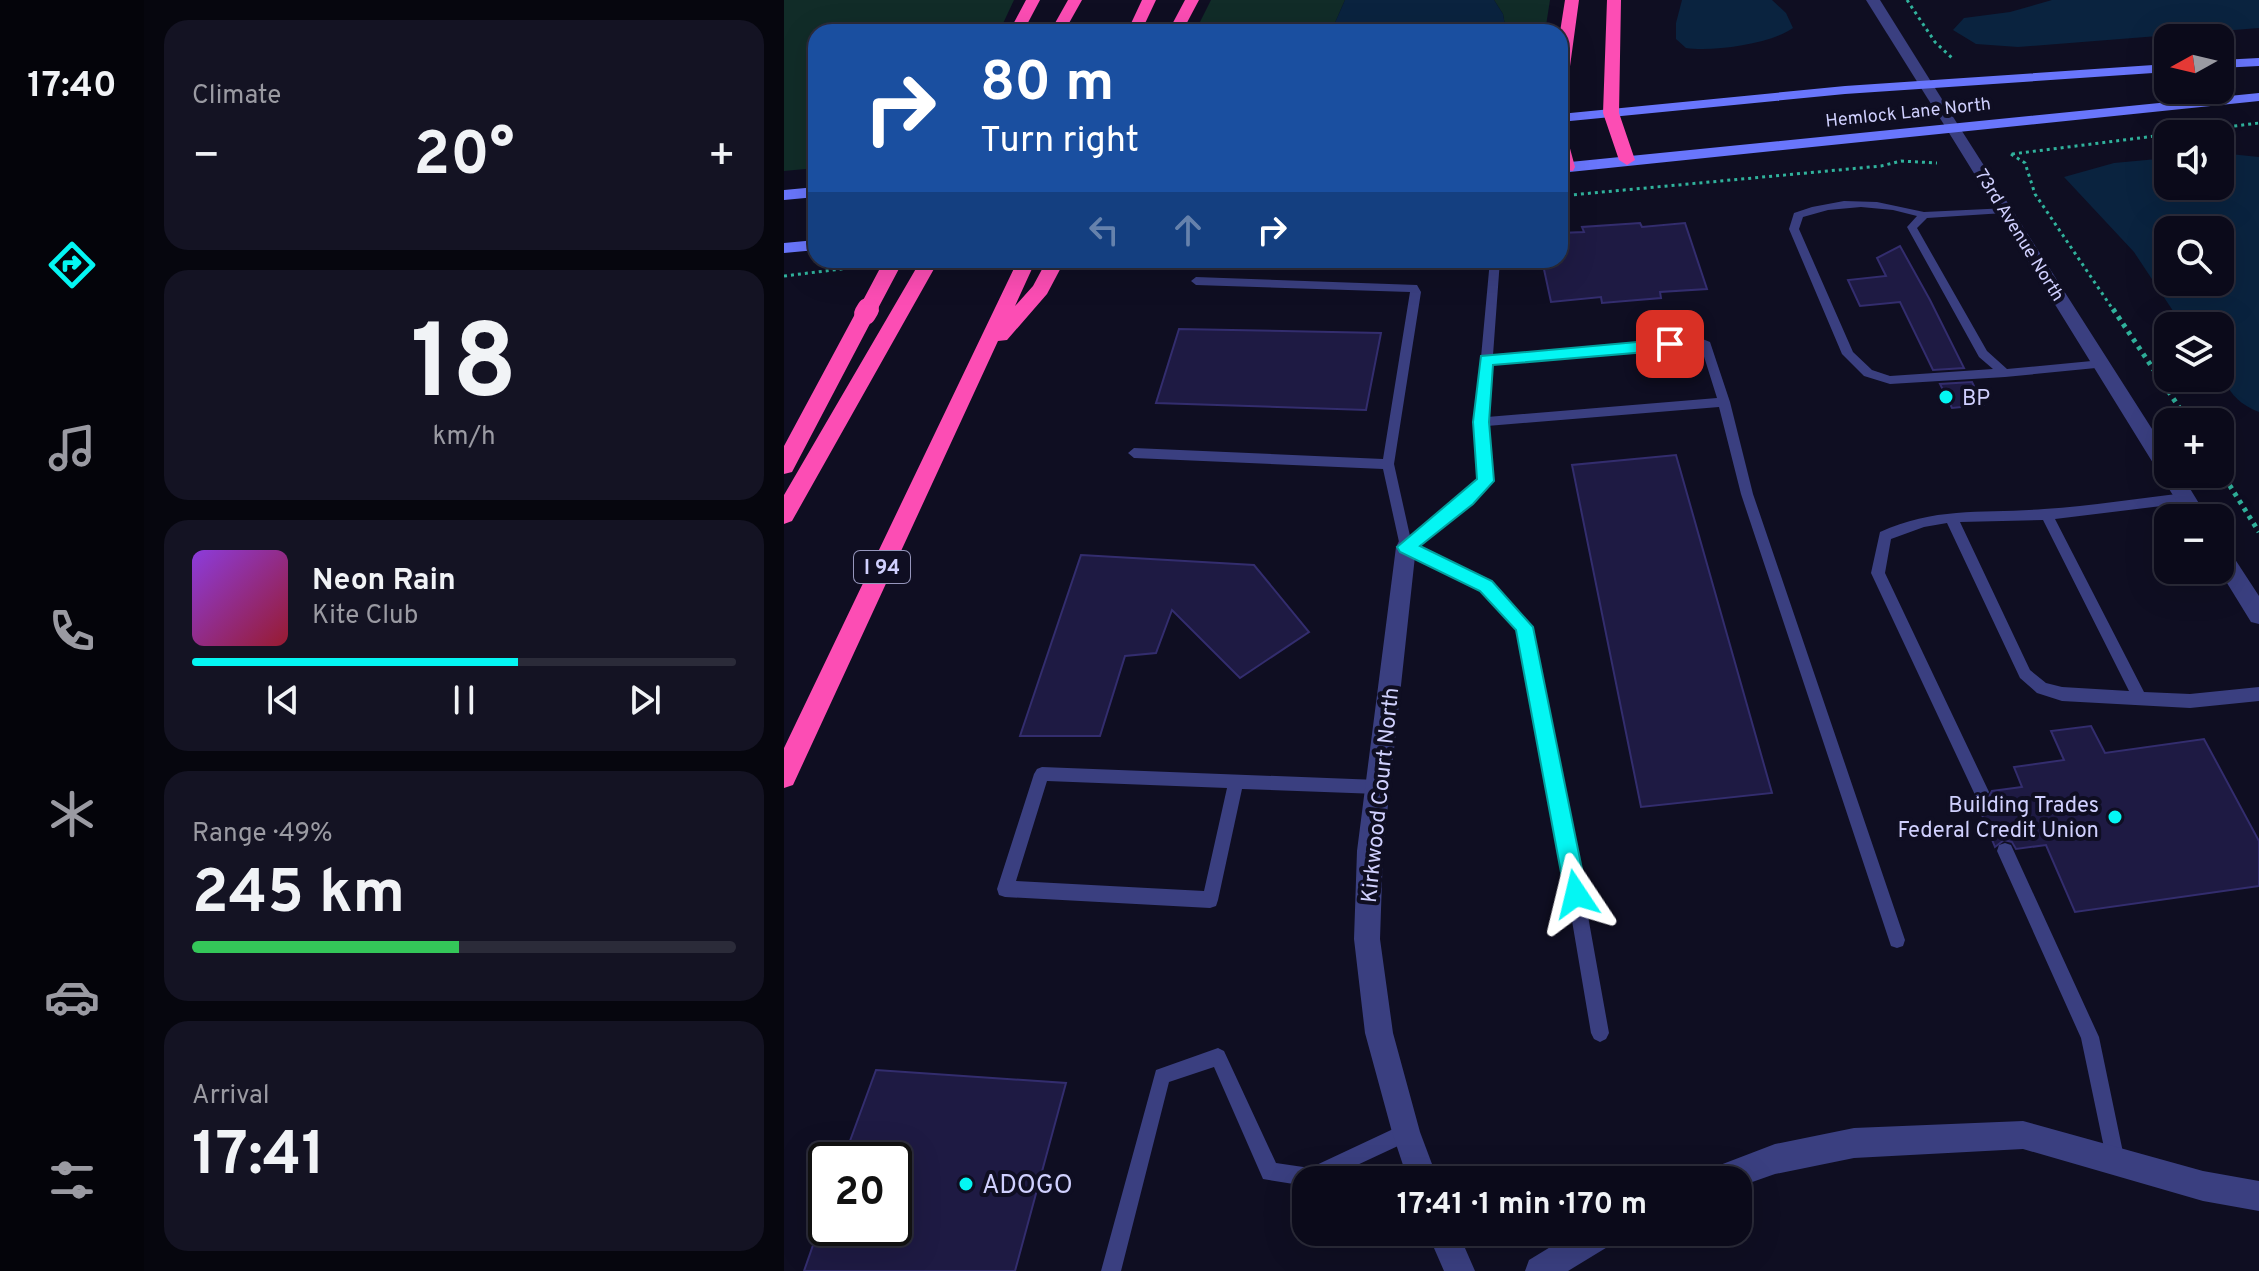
<!DOCTYPE html>
<html lang="en">
<head>
<meta charset="utf-8">
<style>
  :root { --surface:#0b0a1a; --page:#141323; --text:#f1f3f6; --muted:#9a9aa2; --line:#2b2b39; --accent:#04f6f3 }
  body { margin:0; font-family:Overpass,sans-serif; background:var(--page); color:var(--text); height:100vh; display:flex; flex-direction:column; font-size:30px; white-space:nowrap }
  * { box-sizing:border-box; margin:0 }
  p { font-size:26px; color:var(--muted) }
  .icon { flex:none; width:44px; height:44px; fill:none; stroke:currentColor; stroke-width:2; stroke-linecap:round; stroke-linejoin:round }
  .map { position:relative; flex:1; overflow:hidden }
  .sheet { display:flex; flex-direction:column; gap:20px; padding:20px; background:#06060e; width:640px }
  .sheet>* { flex:none }
  .hud { position:absolute; left:24px; top:24px; width:760px; height:244px; border-radius:24px; box-shadow:0 8px 32px #0002,0 0 0 2px var(--line); background:#1a4fa0; color:#fff; overflow:hidden }
  .needle { width:52px; rotate:262deg }
  .controls { position:absolute; left:1370px; top:24px; display:grid; gap:16px }
  .controls a { display:grid; place-items:center; width:80px; height:80px; border-radius:16px; background:var(--surface); box-shadow:0 8px 32px #0002,0 0 0 2px var(--line); font-size:40px }
  .speed { position:absolute; left:24px; top:1142px; display:flex; gap:16px; font-size:40px; font-weight:700; text-align:center }
  .speed>* { display:grid; place-content:center; width:104px; height:104px; border-radius:50%; background:var(--surface); box-shadow:0 8px 32px #0002,0 0 0 2px var(--line); line-height:1 }
  .speed .limit { border:4px solid #111; border-radius:12px; background:#fff; color:#111 }
  .pin { position:absolute; display:grid; place-items:center; width:68px; height:68px; color:#fff; margin:-34px; border-radius:16px; box-shadow:0 4px 12px #0006 }
  .me { position:absolute; width:88px; margin:-44px; rotate:350deg; stroke-linejoin:round; filter:drop-shadow(0 0 6px #0008) }
  .turn { display:flex; align-items:center; gap:28px; height:168px; padding:0 40px; font-size:36px }
  .turn .icon { width:104px; height:104px; stroke-width:2.5 }
  .turn b { display:block; font-size:56px; line-height:68px }
  .lanes { display:flex; align-items:center; height:76px; padding:0 40px; background:#0003; justify-content:center; gap:40px; direction:ltr }
  .lanes .off { opacity:.35 }
  .big { font-size:60px; font-weight:700; line-height:1.1 }
  .sheet .card { flex:1; display:flex; flex-direction:column; justify-content:center; gap:12px; min-width:0; padding:0 28px; border-radius:24px; background:var(--page) }
  .sheet .dial { align-items:center; gap:0 }
  .dial b { font-size:104px; line-height:1 }
  .song { display:flex; align-items:center; gap:24px }
  .cover { width:96px; height:96px; border-radius:12px; background:linear-gradient(135deg,hsl(270 70% 55%),hsl(350 70% 35%)) }
  .played { height:8px; border-radius:4px; background:linear-gradient(90deg,var(--accent) 60%,var(--line) 60%) }
  .keys { display:flex; justify-content:space-around; direction:ltr }
  .heat { display:flex; justify-content:space-between; align-items:center; font-size:44px; direction:ltr }
  .charge { height:12px; border-radius:6px; background:linear-gradient(90deg,#34c759 49%,var(--line) 0) }
  .trip { position:absolute; left:508px; top:1166px; width:460px; height:80px; border-radius:24px; background:var(--surface); box-shadow:0 8px 32px #0002,0 0 0 2px var(--line); font-weight:700; line-height:80px; text-align:center }
  main { display:flex; flex:1; min-height:0 }
  .tabs { display:flex; flex-direction:column; width:144px; justify-content:space-around; align-items:center; background:#04040a; color:var(--muted) }
  .tabs .icon { width:56px; height:56px }
  .tabs .current { color:var(--accent) }
  .tabs b { font-size:36px; color:var(--text) }
  .map>svg:first-child { display:block }
</style>
</head>
<body>
<main>
<nav class="tabs">
<b>17:40</b>
<svg class="icon current" aria-label="directions" viewBox="0 0 24 24"><path d="M12 3l9 9-9 9-9-9zM9 14v-3h6M13 9l2 2-2 2"/></svg>
<svg class="icon" aria-label="music" viewBox="0 0 24 24"><path d="M9 18V5l10-2v13"/><circle cx="6" cy="18" r="3"/><circle cx="16" cy="16" r="3"/></svg>
<svg class="icon" aria-label="phone" viewBox="0 0 24 24"><path d="M5 4h4l2 5-3 2q2 4 5 5l2-3 5 2v4C11 20 4 13 5 4z"/></svg>
<svg class="icon" aria-label="climate" viewBox="0 0 24 24"><path d="M12 3v18M4 7l16 10M4 17L20 7"/></svg>
<svg class="icon" aria-label="car" viewBox="0 0 24 24"><path d="M5 17H2v-5l4-1 3-4h7l3 4 3 1v5h-3M9 17h6M6 11h13"/><circle cx="7" cy="17" r="2"/><circle cx="17" cy="17" r="2"/></svg>
<svg class="icon" aria-label="filters" viewBox="0 0 24 24"><path d="M4 7h16M4 17h16"/><circle cx="9" cy="7" r="2"/><circle cx="15" cy="17" r="2"/></svg>
</nav>
<section class="sheet">
<div class="card"><p>Climate</p>
<div class="heat"><a>−</a><b class="big">20°</b><a>+</a></div>
</div>
<div class="card dial"><b>18</b><p>km/h</p></div>
<div class="card">
<div class="song"><i class="cover"></i><div><b>Neon Rain</b><p>Kite Club</p></div></div>
<div class="played"></div>
<div class="keys"><svg class="icon" aria-label="previous" viewBox="0 0 24 24"><path d="M18 5L8 12l10 7zM5 5v14"/></svg><svg class="icon" aria-label="pause" viewBox="0 0 24 24"><path d="M8 5v14M16 5v14"/></svg><svg class="icon" aria-label="next" viewBox="0 0 24 24"><path d="M6 5l10 7-10 7zM19 5v14"/></svg></div>
</div>
<div class="card"><p>Range · 49%</p><b class="big">245 km</b><div class="charge"></div></div>
<div class="card"><p>Arrival</p><b class="big">17:41</b></div>
</section>
<div class="map">
<svg width="1475" height="1271" viewBox="0 0 1475 1271">
  <rect width="100%" height="100%" fill="#0f0e22"/>
  <path fill="#112c28" d="M0,0H230L215,32H32V168L0,171Z
    M427,0H561L547,32H411Z
    M710,0H766L761,32H722L719,14Z"/>
  <path fill="#0a233f" fill-rule="evenodd" d="M561,0H710L719,14L722,32H547Z
    M898,0H988L1002,13L1009,28C987,44 929,52 902,48L892,39V23Z
    M1268,0H1475V28L1234,47L1192,44L1169,30L1180,18L1226,12Z
    M1436,153L1475,157V412C1433,395 1436,364 1436,326H1399L1350,252L1280,177L1330,163L1384,158V186H1436ZM1384,230H1436V282H1384Z"/>
  <path fill="#1e1a43" stroke="#332d6e" stroke-width="2" d="M856,223L858,227L901,223L923,289L876,292L877,298L818,303L817,297L767,302L758,260H776V233L800,232L798,227Z
    M1116,246L1146,300L1180,368L1149,370L1116,302L1076,306L1064,280L1102,276L1093,258Z
    M395,329L597,333L582,410L372,403Z
    M1188,382L1199,405L1168,408L1156,384Z
    M892,455L988,793L857,807L788,465Z
    M297,555L470,565L525,632L456,678L388,610L372,653L341,656L316,736H236Z
    M1307,726L1321,753L1420,739L1475,841V886L1291,912L1262,845L1232,849L1228,842L1220,840L1211,847L1192,800H1203L1208,791L1238,787L1230,767L1280,760L1267,731Z
    M92,1070L282,1083L231,1271H20L35,1228H110V1160H59Z"/>
  <g fill="none" stroke-linecap="round" stroke-linejoin="round">
    <path stroke="#30b29c" stroke-width="3" stroke-dasharray="3 4" stroke-linecap="butt" d="M1123,0L1151,42L1169,59
      M1227,154L1241,163L1251,194L1330,311
      M1228,154L1475,123
      M776,196L1097,166L1117,161L1153,163
      M0,276L74,267"/>
    <path stroke="#30b29c" stroke-width="5" stroke-dasharray="4 5" stroke-linecap="butt" d="M1329,309L1405,422
      M1436,470L1475,532"/>
    <path fill="#3a3f80" fill-rule="evenodd" d="M1060,201L1093,202L1140,212L1224,208L1225,210L1220,213L1143,218L1133,228L1203,351L1223,369L1318,360L1322,361V367L1221,377L1106,384L1080,376L1058,354L1005,229L1010,213L1028,207ZM1077,207L1109,210L1133,216L1123,227L1195,357L1209,369L1106,376L1088,370L1069,352L1015,229L1019,217L1044,210Z
      M706,260H716L709,355L916,338L926,342L946,402L969,494L1121,940L1119,946L1113,948L1107,946L1105,940L957,494L935,407L703,426L708,481L706,484L689,503L633,546L707,582L747,627L790,838L825,1033L822,1039L816,1042L810,1039L807,1033L774,838L734,630L697,590L617,551L599,469L350,458L344,453L350,448L599,459L626,292L412,285L407,281L412,277L633,285L637,292L610,464L626,536L679,495L696,479L691,422ZM915,346L917,347L933,398L703,417L708,364Z
      M1402,493L1408,498L1402,503L1271,519L1360,692L1406,694L1475,687V701L1406,708L1278,701L1253,693L1236,678L1163,523L1140,527L1107,539L1101,573L1205,792L1202,797L1197,799L1192,797L1087,573L1096,532C1153,506 1200,514 1260,509C1308,506 1355,498 1402,493ZM1259,520L1345,691L1278,687L1262,683L1246,670L1176,522Z
      M258,767L594,780L599,782L602,787L599,792L594,794L458,789L434,900L432,906L426,908L221,897L215,895L213,889L250,774L253,769ZM263,781L443,788L420,891L232,881Z
      M1221,843L1227,845L1315,1037L1341,1162L1339,1169L1332,1171L1325,1169L1323,1162L1297,1038L1213,851L1215,845Z
      M434,1048L440,1051L492,1163L526,1168L622,1123L629,1125L631,1132L629,1139L541,1180H522V1186L479,1179L430,1067L385,1082L337,1271H317L372,1070Z"/>
    <path fill="#3a3f80" fill-rule="evenodd" d="M1169,124L1176,128L1384,454V474H1397L1424,518H1403L1162,128Z
      M622,539L629,541L632,547L599,851L596,939L609,1033L636,1132L654,1180H624L608,1132L581,1033L570,939L573,851L612,547L615,541Z
      M1436,544L1443,547L1475,596V624L1467,622L1435,570Z
      M1239,1121L1419,1171L1475,1181V1211L1419,1201L1239,1149L1070,1158L991,1174L954,1187V1180H918L923,1170L991,1144L1070,1128Z
      M643,1232H674L691,1271H660Z
      M791,1232H834L830,1243L784,1271H741L745,1260Z"/>
    <path fill="#3a3f80" fill-rule="evenodd" d="M1082,0H1096L1176,128L1174,131H1164Z"/>
    <path fill="#6976fc" fill-rule="evenodd" d="M1475,58V66L1436,68V60Z
      M1384,64V72L1061,94L776,122V114L1061,86Z
      M1475,93V101L776,173V163Z
      M32,187V197L0,200V190Z
      M32,240V250L0,253V243Z"/>
    <path fill="#fc4db4" fill-rule="evenodd" d="M242,0H256L239,32H225Z
      M284,0H298L280,32H266Z
      M358,0H372L357,32H343Z
      M401,0H415L398,32H384Z
      M781,0H795L784,81L776,86V32Z
      M823,0H837L835,113L851,160L843,165L835,160L819,113Z
      M776,136L784,141L791,167L789,171L776,169Z
      M137,260H155L8,521L0,524V495Z
      M234,260H252L231,306L249,286L263,260H281L263,294L223,340L214,341L9,785L0,788V748Z
      M81,307L91,314L8,472L0,474V446L71,314Z"/>
    <path stroke="#fc4db4" stroke-width="17" d="M83,311L110,260"/>
    <path stroke="#fc4db4" stroke-width="22" d="M81,314L84,309"/>
  </g>
  <path fill="#04f6f3" stroke="#03a09e" stroke-width="2" d="M886,339L893,344L886,350L709,365L705,422L710,481L689,504L636,546L708,581L749,627L803,894L799,901L792,905L785,901L781,894L732,630L696,591L616,552L613,547L693,479L689,422L697,356Z"/>
  <g fill="#04f6f3" stroke="#0f0e22" stroke-width="3">
    <circle cx="1162" cy="397" r="8"/>
    <circle cx="1331" cy="817" r="8"/>
    <circle cx="182" cy="1184" r="8"/>
  </g>
  <g text-anchor="middle" stroke-width="8" stroke-linejoin="round" paint-order="stroke">
    <g font-size="18" fill="#d0d0fe" stroke="#0f0e22">
      <text transform="translate(1124 112) rotate(-6)" y="6">Hemlock Lane North</text>
      <text transform="translate(1236 235) rotate(58)" y="6">73rd Avenue North</text>
    </g>
    <rect fill="#0f0e22" stroke="#9696bc" stroke-width="2" x="70" y="551" width="56" height="32" rx="6"/>
    <g font-size="20" font-weight="bold" fill="#d0d0fe">
      <text x="98" y="574">I 94</text>
    </g>
    <g font-size="22" fill="#d0d0fe" stroke="#0f0e22" text-anchor="start">
      <text x="1178" y="405">BP</text>
      <text x="1315" y="812" text-anchor="end">Building Trades<tspan x="1315" dy="25">Federal Credit Union</tspan></text>
    </g>
    <g font-size="22" fill="#d0d0fe" stroke="#0f0e22">
      <text transform="translate(595 795) rotate(-84)" y="8">Kirkwood Court North</text>
    </g>
    <g font-size="26" fill="#d0d0fe" stroke="#0f0e22" text-anchor="start">
      <text x="198" y="1193">ADOGO</text>
    </g>
  </g>
</svg>
<div class="controls">
<a><svg class="needle" viewBox="-14 -14 28 28"><path d="M0-13l5 13h-10z" fill="#e53935"/><path d="M0 13l5-13h-10z" fill="#9a9aa2"/></svg></a>
<a><svg class="icon" aria-label="sound" viewBox="0 0 24 24"><path d="M4 9h4l5-4v14l-5-4H4zM17 9q2 3 0 6"/></svg></a>
<a><svg class="icon" aria-label="search" viewBox="0 0 24 24"><circle cx="10" cy="10" r="6"/><path d="M15 15l6 6"/></svg></a>
<a><svg class="icon" aria-label="layers" viewBox="0 0 24 24"><path d="M12 4l9 5-9 5-9-5zM3 14l9 5 9-5"/></svg></a>
<a>+</a>
<a>−</a>
</div>
<div class="speed"><div class="limit">20</div></div>
<div class="pin" style="left:886px;top:344px;background:#d93025"><svg class="icon" aria-label="arrive" viewBox="0 0 24 24"><path d="M6 21V4h12l-3 4 3 4H6"/></svg></div>
<svg class="me" style="left:792px;top:894px" viewBox="-20 -20 40 40"><path d="M0-17L14 15 0 8-14 15z" fill="#04f6f3" stroke="#fff" stroke-width="4"/></svg>
<div class="trip">17:41 · 1 min · 170 m</div>
<div class="hud">
<div class="turn"><svg class="icon" aria-label="right" viewBox="0 0 24 24"><path d="M7 20v-9h11M14 6l5 5-5 5"/></svg><div><b>80 m</b>Turn right</div></div>
<div class="lanes"><svg class="icon off" aria-label="left" viewBox="0 0 24 24"><path d="M17 20v-9H6M10 6l-5 5 5 5"/></svg><svg class="icon off" aria-label="ahead" viewBox="0 0 24 24"><path d="M12 20V5M6 11l6-6 6 6"/></svg><svg class="icon" aria-label="right" viewBox="0 0 24 24"><path d="M7 20v-9h11M14 6l5 5-5 5"/></svg></div>
</div>
</div>
</main>
</body>
</html>
